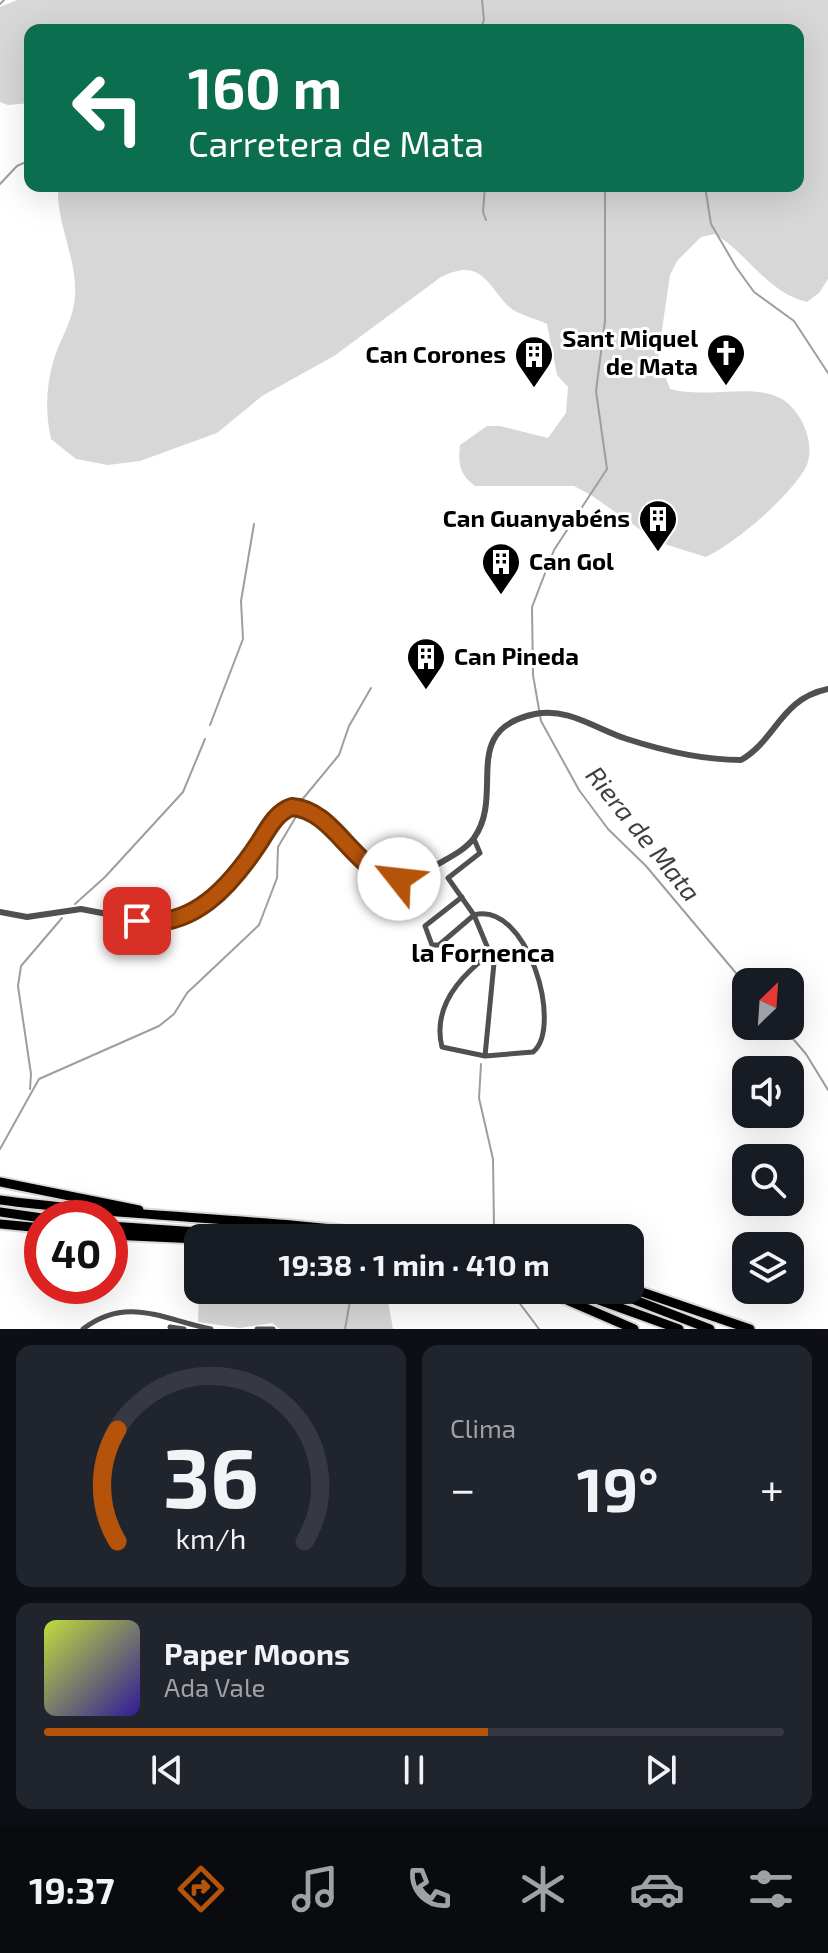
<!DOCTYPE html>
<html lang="es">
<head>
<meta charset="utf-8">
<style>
  :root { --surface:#171b24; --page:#20242c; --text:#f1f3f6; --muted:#9ea1a6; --line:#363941; --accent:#b45309 }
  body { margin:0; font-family:"Exo 2",sans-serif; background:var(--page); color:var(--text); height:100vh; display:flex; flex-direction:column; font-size:30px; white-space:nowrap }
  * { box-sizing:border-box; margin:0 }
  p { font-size:26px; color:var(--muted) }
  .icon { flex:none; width:44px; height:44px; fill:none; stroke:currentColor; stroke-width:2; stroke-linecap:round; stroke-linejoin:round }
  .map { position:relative; height:1329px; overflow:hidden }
  .sheet { display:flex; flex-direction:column; gap:16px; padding:16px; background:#0d0f14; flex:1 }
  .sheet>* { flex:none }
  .guide { position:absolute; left:24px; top:24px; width:780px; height:168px; border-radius:16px; box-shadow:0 8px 32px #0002; background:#0b6e4f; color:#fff; overflow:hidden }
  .needle { width:52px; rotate:25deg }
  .controls { position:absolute; left:732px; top:968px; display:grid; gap:16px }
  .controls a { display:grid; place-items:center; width:72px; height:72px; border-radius:16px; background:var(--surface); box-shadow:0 8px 32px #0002; font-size:40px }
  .speed { position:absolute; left:24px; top:1200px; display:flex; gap:16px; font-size:40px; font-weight:700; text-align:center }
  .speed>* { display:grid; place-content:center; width:104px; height:104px; border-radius:50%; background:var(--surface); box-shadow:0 8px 32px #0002; line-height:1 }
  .speed .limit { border:12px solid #d22; background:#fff; color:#111 }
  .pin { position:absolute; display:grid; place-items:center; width:68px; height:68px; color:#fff; margin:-34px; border-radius:16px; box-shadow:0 4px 12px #0006 }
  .me { position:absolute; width:88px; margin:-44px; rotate:299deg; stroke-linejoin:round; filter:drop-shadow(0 0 6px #0008) }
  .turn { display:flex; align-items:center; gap:28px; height:168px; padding:0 32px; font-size:36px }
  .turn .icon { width:104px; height:104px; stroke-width:2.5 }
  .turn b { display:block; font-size:56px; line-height:68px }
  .big { font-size:60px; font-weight:700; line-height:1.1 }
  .sheet .widget { flex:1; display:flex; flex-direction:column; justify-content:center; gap:12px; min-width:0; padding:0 28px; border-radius:16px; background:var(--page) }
  .sheet .dial { align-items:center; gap:0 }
  .dial svg { height:208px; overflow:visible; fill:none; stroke:var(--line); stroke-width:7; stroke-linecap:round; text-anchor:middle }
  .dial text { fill:var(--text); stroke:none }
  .song { display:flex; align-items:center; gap:24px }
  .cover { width:96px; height:96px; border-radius:12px; background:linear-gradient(135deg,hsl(70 70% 55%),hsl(250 70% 35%)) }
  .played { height:8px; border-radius:4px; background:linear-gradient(90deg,var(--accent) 60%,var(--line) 60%) }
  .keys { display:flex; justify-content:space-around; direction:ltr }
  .heat { display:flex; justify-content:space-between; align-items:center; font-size:44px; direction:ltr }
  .sheet .tiles { flex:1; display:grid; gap:16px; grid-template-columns:1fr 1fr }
  .widget:last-child { grid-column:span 2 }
  .trip { position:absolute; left:184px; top:1224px; width:460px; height:80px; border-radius:16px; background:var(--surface); box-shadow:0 8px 32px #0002; font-weight:700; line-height:80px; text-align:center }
  .tab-bar { display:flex; height:128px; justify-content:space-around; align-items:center; background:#090b0e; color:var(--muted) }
  .tab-bar .icon { width:56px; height:56px }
  .tab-bar .current { color:var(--accent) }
  .tab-bar b { font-size:36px; color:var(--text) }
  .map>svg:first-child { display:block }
</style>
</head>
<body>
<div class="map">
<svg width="828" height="1329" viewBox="0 0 828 1329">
  <rect width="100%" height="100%" fill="#fff"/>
  <path fill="#d7d7d7" d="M17,0H828V279L819,293L807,302C767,292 749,255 715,234L701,237L677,261L670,275L658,357L670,389C704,399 751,383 780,398C803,410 819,450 803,472C784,501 737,542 706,557L658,542L591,495L574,486H475C459,474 458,464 460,445L487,426H500L548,438L566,413L568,387L557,375L547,324C535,318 517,315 507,305C486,282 480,258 441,277L334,356L262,396L217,433L140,461L108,465L76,459L51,439C45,412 46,385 54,359C61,337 74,319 75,295C77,257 56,224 58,186H798V30H30V103L8,105L0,102V7Z
    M199,1290H386L393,1329H280L272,1323L240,1328L198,1322Z"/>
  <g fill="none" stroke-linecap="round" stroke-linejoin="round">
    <path stroke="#9e9e9e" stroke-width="2" d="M0,4L4,0
      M480,30L484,20L482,0
      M0,184L17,166L30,160
      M485,186L483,212L486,220
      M605,186V321L596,391L607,469L554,550L532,607L533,675L541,721L579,790L608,829L646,866L746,985
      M705,186L711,224L736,267L754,292L794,321L828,373
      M210,725L243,639L241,601L254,524
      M301,801L339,755L349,726L371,688
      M75,904L105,877L183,792L205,739
      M782,1026L806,1054L828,1090
      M481,1064L479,1098L493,1159L494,1226
      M30,1089L31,1074L18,986L21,966L62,918
      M0,1149L39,1079L159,1026L174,1014L187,993L259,925L277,878L278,847L297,815
      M512,1293L539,1329
      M345,1329L352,1290"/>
    <defs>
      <path id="motorway" d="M0,1182L139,1210
        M0,1200C134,1218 271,1218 405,1238
        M0,1212L42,1218
        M0,1224L42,1228
        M110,1226L284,1238
        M110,1235L198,1239
        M630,1288L750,1329
        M544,1290L634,1329
        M571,1290L679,1329
        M609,1290L710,1329"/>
    </defs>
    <use href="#motorway" stroke="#dbdbdb" stroke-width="13"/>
    <path stroke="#505050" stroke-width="5" d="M474,839L480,853L448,878L474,915L494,963L485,1056
      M462,897L425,926L432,945H439L474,915
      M474,915C527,900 564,1027 533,1052L485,1056L442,1047C432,1007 460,976 490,954
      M170,1327L184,1329
      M83,1329C127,1295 164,1320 211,1329
      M257,1329H273"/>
    <path stroke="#505050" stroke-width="6" d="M0,912L27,917L81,909L154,923L183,917L218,893L277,818L292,807C333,809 362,882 401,879C415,879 428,869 440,863C452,856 466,849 474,838C506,793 458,730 535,714C568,707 596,729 627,739C664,751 702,760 741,760C777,739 780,699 828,689"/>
    <use href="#motorway" stroke="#000" stroke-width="9"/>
  </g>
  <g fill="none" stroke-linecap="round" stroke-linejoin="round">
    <defs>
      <path id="route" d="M137,921C193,930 231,885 259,843C268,829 276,812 292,807C336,810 355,875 399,879"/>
    </defs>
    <use href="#route" stroke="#753606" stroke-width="20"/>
    <use href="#route" stroke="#b45309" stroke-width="14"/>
  </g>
  <defs>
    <symbol id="church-pin" viewBox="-11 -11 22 30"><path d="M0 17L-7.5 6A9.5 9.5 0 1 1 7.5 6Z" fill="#000" stroke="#fff"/><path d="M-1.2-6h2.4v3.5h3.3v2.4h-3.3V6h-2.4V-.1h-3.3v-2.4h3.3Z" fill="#fff"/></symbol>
    <symbol id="building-pin" viewBox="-11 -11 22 30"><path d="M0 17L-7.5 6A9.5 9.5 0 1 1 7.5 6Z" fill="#000" stroke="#fff"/><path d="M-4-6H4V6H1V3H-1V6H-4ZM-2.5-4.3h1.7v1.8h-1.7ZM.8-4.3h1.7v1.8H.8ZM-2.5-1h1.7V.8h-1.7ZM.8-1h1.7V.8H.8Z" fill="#fff"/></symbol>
  </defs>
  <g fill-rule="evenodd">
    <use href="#church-pin" x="704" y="331" width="44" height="60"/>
    <use href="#building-pin" x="512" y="333" width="44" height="60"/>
    <use href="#building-pin" x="636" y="497" width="44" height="60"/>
    <use href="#building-pin" x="479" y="540" width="44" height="60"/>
    <use href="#building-pin" x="404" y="635" width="44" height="60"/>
  </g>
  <g text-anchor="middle" stroke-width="6" stroke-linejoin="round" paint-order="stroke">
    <g font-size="24" font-weight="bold" fill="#000" stroke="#fff" text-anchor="end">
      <text x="698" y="347">Sant Miquel<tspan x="698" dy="28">de Mata</tspan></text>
      <text x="506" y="363">Can Corones</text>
      <text x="630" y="527">Can Guanyabéns</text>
      <text x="529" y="570" text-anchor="start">Can Gol</text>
      <text x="454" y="665" text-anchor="start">Can Pineda</text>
    </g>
    <g font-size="26" font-style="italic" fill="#3f3f3f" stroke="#fff">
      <text transform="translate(643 834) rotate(51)" y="9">Riera de Mata</text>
    </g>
    <g font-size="26" font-weight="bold" fill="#000" stroke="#fff">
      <text x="483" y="962">la Fornenca</text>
    </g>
  </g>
</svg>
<div class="controls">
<a><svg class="needle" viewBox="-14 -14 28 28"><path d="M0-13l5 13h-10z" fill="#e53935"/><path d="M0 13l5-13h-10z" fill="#9ea1a6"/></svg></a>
<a><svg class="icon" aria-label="sound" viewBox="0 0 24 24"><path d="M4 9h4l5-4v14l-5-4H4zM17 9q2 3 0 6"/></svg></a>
<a><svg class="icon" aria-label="search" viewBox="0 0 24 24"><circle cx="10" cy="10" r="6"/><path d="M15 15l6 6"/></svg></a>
<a><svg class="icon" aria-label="layers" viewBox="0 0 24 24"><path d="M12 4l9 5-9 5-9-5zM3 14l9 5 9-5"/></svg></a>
</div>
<div class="speed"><div class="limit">40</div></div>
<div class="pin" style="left:137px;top:921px;background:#d93025"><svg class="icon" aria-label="arrive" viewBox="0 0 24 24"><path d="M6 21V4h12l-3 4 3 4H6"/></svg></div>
<svg class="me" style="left:399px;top:879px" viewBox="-20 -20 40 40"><circle r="19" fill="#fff"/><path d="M0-13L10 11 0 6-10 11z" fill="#b45309"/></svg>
<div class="trip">19:38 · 1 min · 410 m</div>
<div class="guide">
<div class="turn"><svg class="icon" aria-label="left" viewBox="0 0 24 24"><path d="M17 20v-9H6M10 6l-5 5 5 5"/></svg><div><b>160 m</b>Carretera de Mata</div></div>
</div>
</div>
<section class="sheet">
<div class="tiles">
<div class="widget dial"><svg viewBox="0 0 100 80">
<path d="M14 69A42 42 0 1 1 86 69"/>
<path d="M14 69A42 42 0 0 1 14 26" stroke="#b45309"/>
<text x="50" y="56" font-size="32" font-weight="700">36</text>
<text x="50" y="72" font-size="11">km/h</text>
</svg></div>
<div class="widget"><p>Clima</p>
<div class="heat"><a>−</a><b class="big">19°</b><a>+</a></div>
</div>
<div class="widget">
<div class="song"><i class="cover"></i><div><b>Paper Moons</b><p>Ada Vale</p></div></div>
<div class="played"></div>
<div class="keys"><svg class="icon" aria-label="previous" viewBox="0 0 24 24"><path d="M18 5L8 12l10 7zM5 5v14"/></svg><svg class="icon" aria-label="pause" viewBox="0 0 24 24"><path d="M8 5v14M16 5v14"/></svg><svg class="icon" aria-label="next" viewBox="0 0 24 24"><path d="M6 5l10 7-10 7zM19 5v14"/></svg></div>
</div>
</div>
</section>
<nav class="tab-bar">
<b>19:37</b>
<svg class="icon current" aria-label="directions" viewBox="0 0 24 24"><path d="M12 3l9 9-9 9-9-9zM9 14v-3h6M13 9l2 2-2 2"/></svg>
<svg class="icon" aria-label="music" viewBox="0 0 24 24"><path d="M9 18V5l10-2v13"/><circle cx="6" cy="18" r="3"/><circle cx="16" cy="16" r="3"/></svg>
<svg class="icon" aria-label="phone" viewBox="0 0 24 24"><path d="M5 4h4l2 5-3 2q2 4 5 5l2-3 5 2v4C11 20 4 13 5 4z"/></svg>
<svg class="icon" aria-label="climate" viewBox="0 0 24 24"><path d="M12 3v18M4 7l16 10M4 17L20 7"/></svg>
<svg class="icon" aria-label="car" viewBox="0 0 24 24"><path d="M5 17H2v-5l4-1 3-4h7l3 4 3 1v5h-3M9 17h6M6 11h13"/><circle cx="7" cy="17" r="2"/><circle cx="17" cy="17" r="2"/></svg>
<svg class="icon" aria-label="filters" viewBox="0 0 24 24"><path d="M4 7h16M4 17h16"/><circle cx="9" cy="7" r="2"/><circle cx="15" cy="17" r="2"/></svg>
</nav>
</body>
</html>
